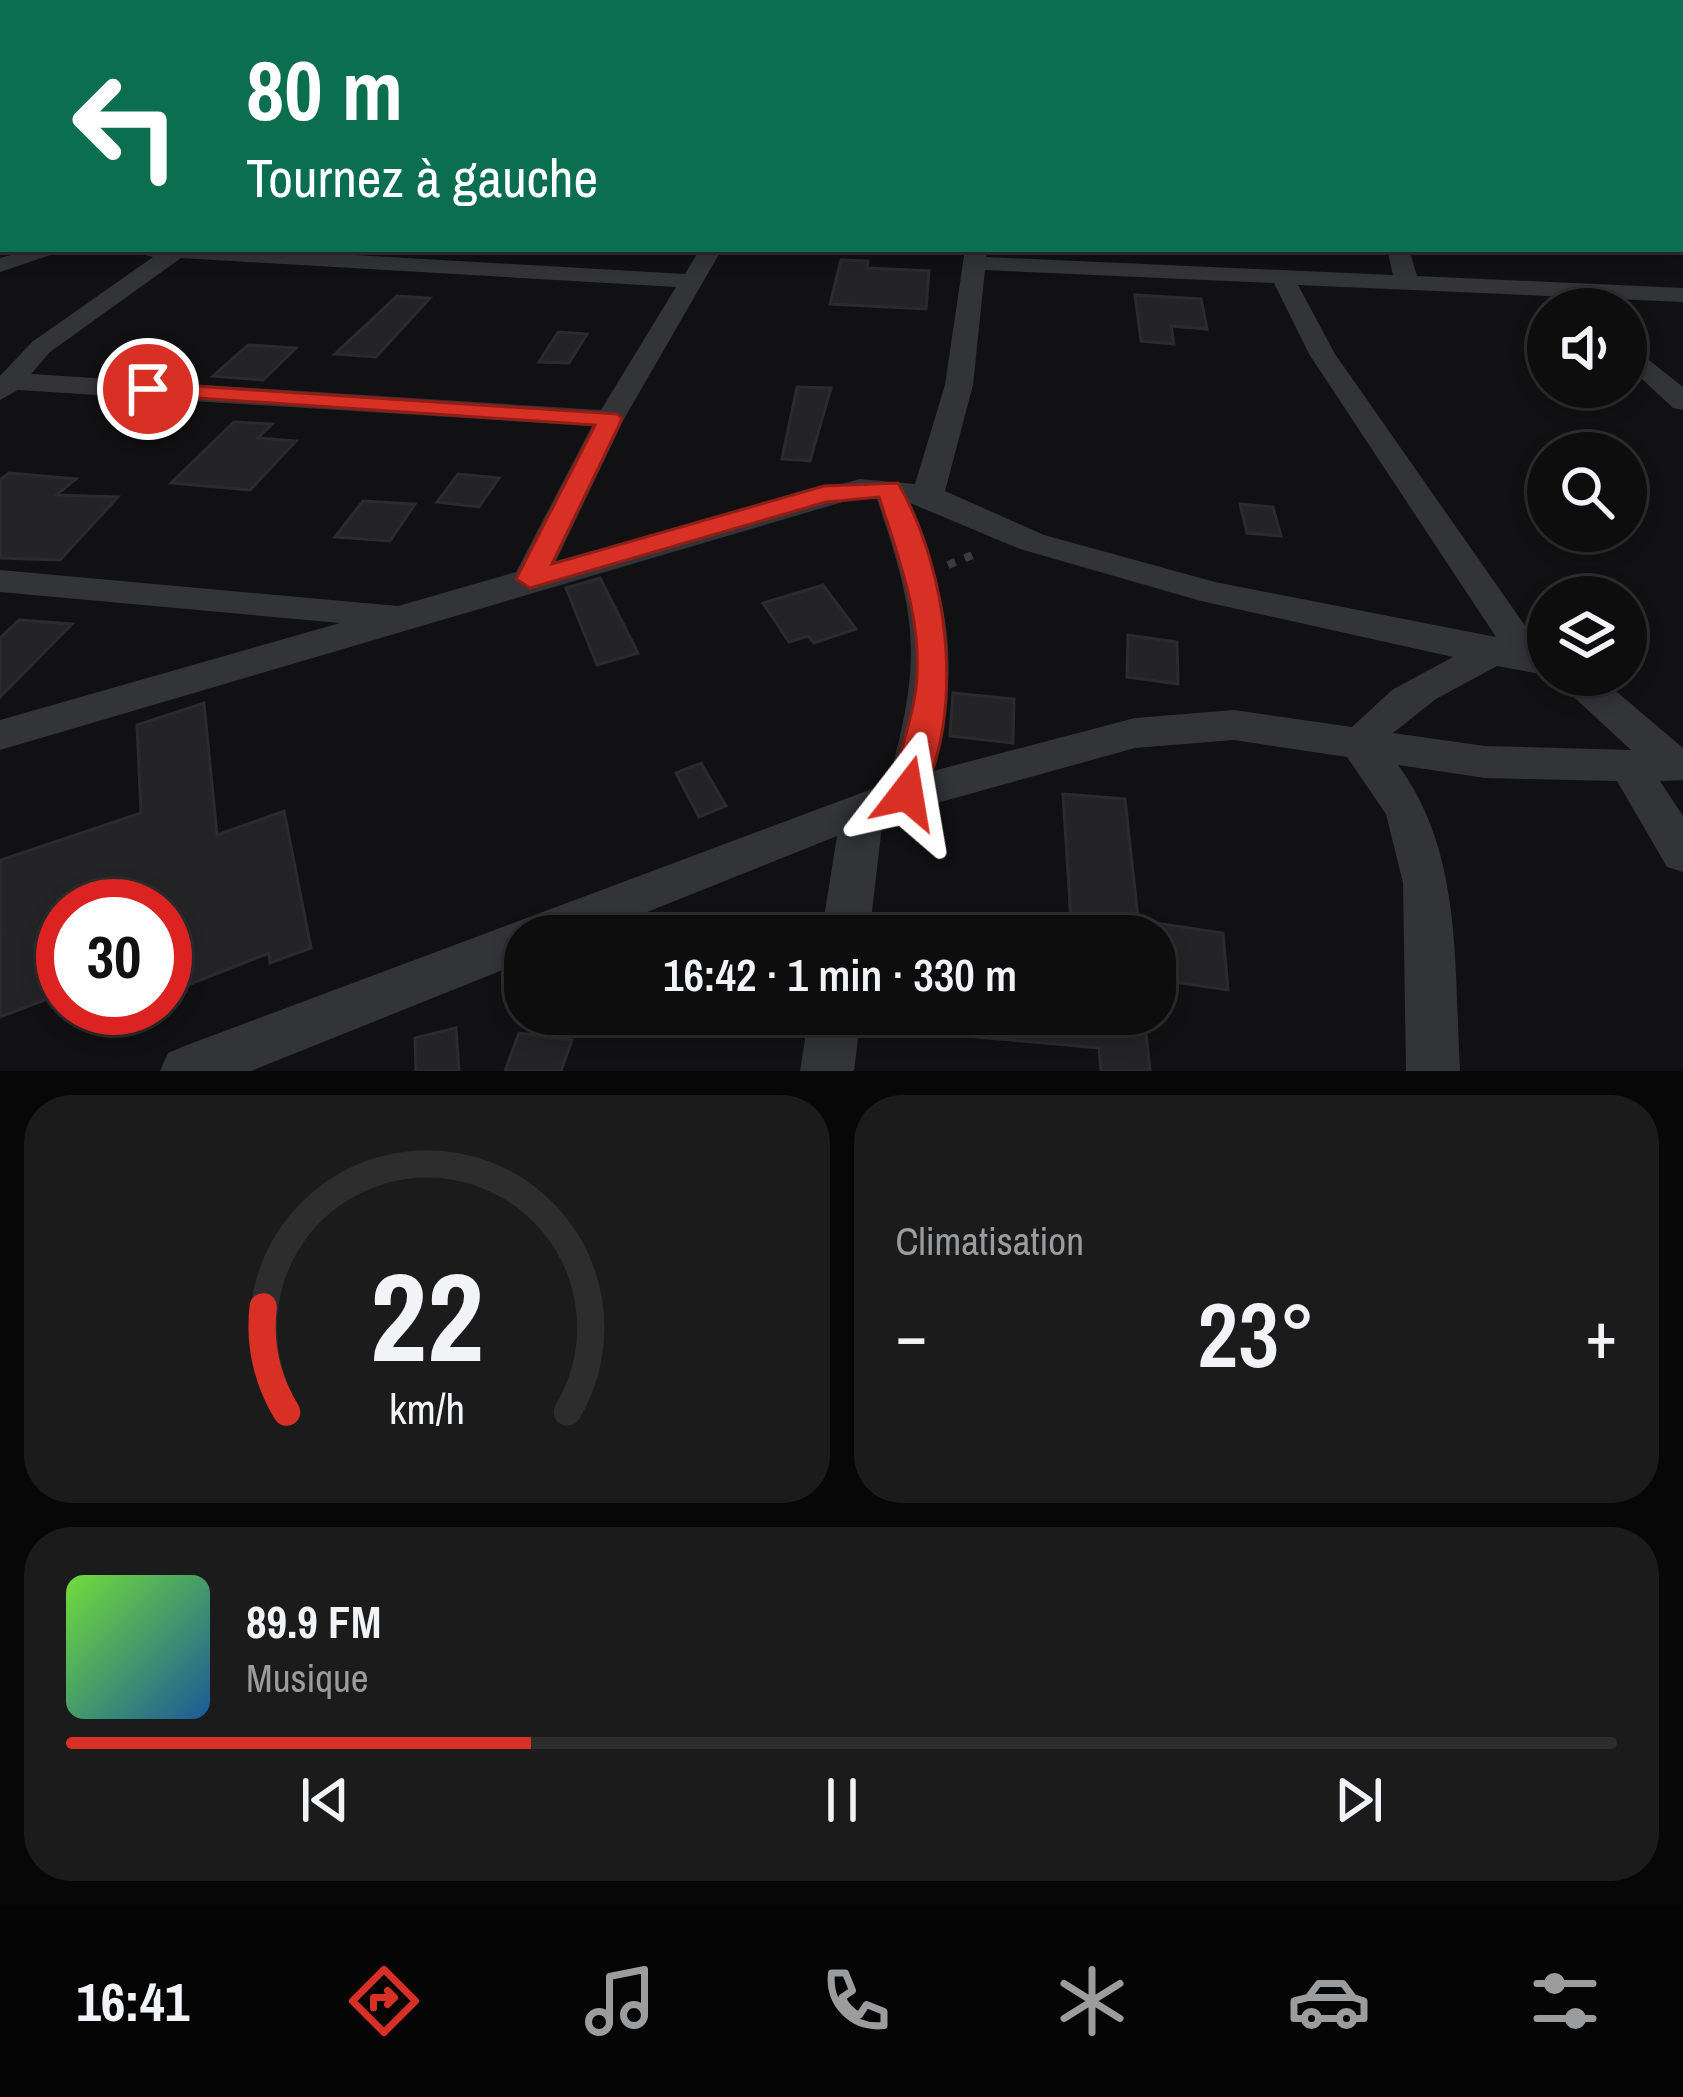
<!DOCTYPE html>
<html lang="fr">
<head>
<meta charset="utf-8">
<style>
  :root { --surface:#0d0d0e; --page:#1b1b1c; --text:#f1f3f6; --muted:#9a9c9e; --line:#2d2d2e; --accent:#d93025 }
  body { margin:0; font-family:"Archivo Narrow",sans-serif; background:var(--page); color:var(--text); height:100vh; display:flex; flex-direction:column; font-size:45px; white-space:nowrap }
  * { box-sizing:border-box; margin:0 }
  p { font-size:39px; color:var(--muted) }
  .icon { flex:none; width:66px; height:66px; fill:none; stroke:currentColor; stroke-width:2; stroke-linecap:round; stroke-linejoin:round }
  .map { position:relative; height:1071px; overflow:hidden }
  .sheet { display:flex; flex-direction:column; gap:24px; padding:24px; background:#070708; flex:1 }
  .sheet>* { flex:none }
  .top-card { position:absolute; left:0px; top:0px; width:1683px; height:252px; box-shadow:0 6px 18px #0003,0 0 0 3px var(--line); background:#0b6e4f; color:#fff; overflow:hidden }
  .controls { position:absolute; left:1527px; top:288px; display:grid; gap:24px }
  .controls a { display:grid; place-items:center; width:120px; height:120px; border-radius:50%; background:var(--surface); box-shadow:0 6px 18px #0003,0 0 0 3px var(--line); font-size:60px }
  .speed { position:absolute; left:36px; top:879px; display:flex; gap:24px; font-size:60px; font-weight:700; text-align:center }
  .speed>* { display:grid; place-content:center; width:156px; height:156px; border-radius:50%; background:var(--surface); box-shadow:0 6px 18px #0003,0 0 0 3px var(--line); line-height:1 }
  .speed .limit { border:18px solid #d22; background:#fff; color:#111 }
  .pin { position:absolute; display:grid; place-items:center; width:102px; height:102px; color:#fff; margin:-51px; border:6px solid #fff; border-radius:50%; box-shadow:0 3px 12px #0007 }
  .me { position:absolute; width:132px; margin:-66px; rotate:14deg; stroke-linejoin:round; filter:drop-shadow(0 0 9px #0008) }
  .turn { display:flex; align-items:center; gap:42px; height:252px; padding:0 48px; font-size:54px }
  .turn .icon { width:156px; height:156px; stroke-width:2.5 }
  .turn b { display:block; font-size:84px; line-height:102px }
  .big { font-size:90px; font-weight:600; line-height:1.1 }
  .sheet .widget { flex:1; display:flex; flex-direction:column; justify-content:center; gap:18px; min-width:0; padding:0 42px; border-radius:48px; background:var(--page) }
  .sheet .dial { align-items:center; gap:0 }
  .dial svg { height:312px; overflow:visible; fill:none; stroke:var(--line); stroke-width:7; stroke-linecap:round; text-anchor:middle }
  .dial text { fill:var(--text); stroke:none }
  .song { display:flex; align-items:center; gap:36px }
  .cover { width:144px; height:144px; border-radius:18px; background:linear-gradient(135deg,hsl(100 70% 55%),hsl(210 70% 35%)) }
  .played { height:12px; border-radius:6px; background:linear-gradient(90deg,var(--accent) 30%,var(--line) 30%) }
  .keys { display:flex; justify-content:space-around; direction:ltr }
  .heat { display:flex; justify-content:space-between; align-items:center; font-size:66px; direction:ltr }
  .sheet .tiles { flex:1; display:grid; gap:24px; grid-template-columns:1fr 1fr }
  .widget:last-child { grid-column:span 2 }
  .trip { position:absolute; left:504px; top:915px; width:672px; height:120px; border-radius:48px; background:var(--surface); box-shadow:0 6px 18px #0003,0 0 0 3px var(--line); font-weight:600; line-height:120px; text-align:center }
  .dock { display:flex; height:192px; justify-content:space-around; align-items:center; background:#050506; color:var(--muted) }
  .dock .icon { width:84px; height:84px }
  .dock .on { color:var(--accent) }
  .dock b { font-size:54px; color:var(--text) }
  .map>svg:first-child { display:block }
</style>
</head>
<body>
<div class="map">
<svg width="1683" height="1071" viewBox="0 0 1683 1071">
  <rect width="100%" height="100%" fill="#111113"/>
  <path fill="#242427" stroke="#2b2b2f" stroke-width="3" d="M841,260L868,261L867,268L929,271L926,309L830,304Z
    M1135,295L1201,299L1207,329L1171,326L1174,344L1141,341Z
    M397,296L430,298L376,357L335,354Z
    M558,332L587,334L569,363L539,362Z
    M248,345L296,348L263,380L213,376Z
    M797,387L831,388L810,461L782,459Z
    M234,422L272,424L258,438L296,441L250,490L171,483Z
    M9,473L76,479L56,495L118,497L60,560L0,558V480Z
    M458,474L499,478L479,507L437,502Z
    M363,501L415,504L390,541L335,537Z
    M1240,504L1273,507L1281,536L1247,533Z
    M600,578L638,653L597,665L566,588Z
    M823,585L856,629L814,643L808,636L789,642L763,603Z
    M19,620L72,624L0,697V638Z
    M1128,635L1177,642L1178,684L1127,677Z
    M953,693L1014,699L1013,743L950,736Z
    M204,703L217,835L284,811L311,948L270,963L269,953L165,994V897L141,906H63V993L0,1017L1,860L141,813L137,725Z
    M701,763L726,806L699,817L676,773Z
    M1063,794L1125,799L1140,936H1072Z
    M1155,923L1223,933L1228,990L1155,979Z
    M933,1014H1144L1150,1071H1101L1099,1048L932,1033Z
    M456,1028L459,1071H416L415,1038Z
    M519,1033L572,1040L561,1071H505Z"/>
  <g fill="none" stroke-linecap="round" stroke-linejoin="round">
    <path stroke="#383b3f" stroke-width="8" stroke-dasharray="8 10" stroke-linecap="butt" d="M948,565L980,552"/>
    <path fill="#323438" fill-rule="evenodd" d="M1215,0H1255L1257,3H1218Z
      M1680,45H1683V54H1680Z
      M1680,71L1683,72V82L1680,81Z
      M1680,128H1683V138H1680Z
      M1680,189H1683V201H1680Z
      M32,249H68L0,272V258Z
      M122,249H251L685,274L700,249H722L624,419L556,561L860,479L915,484L945,385L965,249H987L986,257L1393,275L1387,249H1409L1417,276L1683,288V302L1298,285L1335,354L1542,650L1548,651V675H1597L1683,748V780L1660,781L1683,816V872L1667,867L1617,781L1485,778L1398,765C1463,853 1454,966 1460,1071H1406L1403,883L1386,814L1347,757L1234,740L1135,748L883,818L869,936H821L837,836L587,936H525V961L251,1071H160L168,1053L187,1045L888,783C922,660 918,620 877,499L860,497L0,750V720L340,623L0,592V570L398,606L516,572L592,426L18,390L0,400V376L32,342L153,257ZM181,258L676,287L601,410L31,374L50,352ZM985,270L1274,283L1309,354L1496,637L1215,582L1044,535L945,491L973,385ZM910,503L1020,549L1201,601L1453,657L1392,690L1352,727L1234,710L1135,718L933,771C961,661 950,608 910,503ZM1497,666L1551,676L1631,750L1485,746L1393,733L1436,699Z
      M1626,342L1683,387V410L1673,408L1626,364Z
      M809,1014H861L854,1071H800Z"/>
    <path fill="#4e5157" fill-rule="evenodd" d="M326,0H349L324,3Z
      M0,193H3L0,214Z"/>
  </g>
  <path fill="#d93025" stroke="#8d1f18" stroke-width="3" d="M148,383L618,414L622,419L552,564L824,486L898,483C948,568 967,713 919,802H894L889,793C897,762 908,732 914,701C927,632 900,561 879,497L826,502L530,588L516,579L595,425L140,394V385Z"/>
</svg>
<div class="controls">
<a><svg class="icon" aria-label="sound" viewBox="0 0 24 24"><path d="M4 9h4l5-4v14l-5-4H4zM17 9q2 3 0 6"/></svg></a>
<a><svg class="icon" aria-label="search" viewBox="0 0 24 24"><circle cx="10" cy="10" r="6"/><path d="M15 15l6 6"/></svg></a>
<a><svg class="icon" aria-label="layers" viewBox="0 0 24 24"><path d="M12 4l9 5-9 5-9-5zM3 14l9 5 9-5"/></svg></a>
</div>
<div class="speed"><div class="limit">30</div></div>
<div class="pin" style="left:148px;top:389px;background:#d93025"><svg class="icon" aria-label="arrive" viewBox="0 0 24 24"><path d="M6 21V4h12l-3 4 3 4H6"/></svg></div>
<svg class="me" style="left:907px;top:793px" viewBox="-20 -20 40 40"><path d="M0-17L14 15 0 8-14 15z" fill="#d93025" stroke="#fff" stroke-width="4"/></svg>
<div class="trip">16:42 · 1 min · 330 m</div>
<div class="top-card">
<div class="turn"><svg class="icon" aria-label="left" viewBox="0 0 24 24"><path d="M17 20v-9H6M10 6l-5 5 5 5"/></svg><div><b>80 m</b>Tournez à gauche</div></div>
</div>
</div>
<section class="sheet">
<div class="tiles">
<div class="widget dial"><svg viewBox="0 0 100 80">
<path d="M14 69A42 42 0 1 1 86 69"/>
<path d="M14 69A42 42 0 0 1 8 42" stroke="#d93025"/>
<text x="50" y="56" font-size="32" font-weight="700">22</text>
<text x="50" y="72" font-size="11">km/h</text>
</svg></div>
<div class="widget"><p>Climatisation</p>
<div class="heat"><a>−</a><b class="big">23°</b><a>+</a></div>
</div>
<div class="widget">
<div class="song"><i class="cover"></i><div><b>89.9 FM</b><p>Musique</p></div></div>
<div class="played"></div>
<div class="keys"><svg class="icon" aria-label="previous" viewBox="0 0 24 24"><path d="M18 5L8 12l10 7zM5 5v14"/></svg><svg class="icon" aria-label="pause" viewBox="0 0 24 24"><path d="M8 5v14M16 5v14"/></svg><svg class="icon" aria-label="next" viewBox="0 0 24 24"><path d="M6 5l10 7-10 7zM19 5v14"/></svg></div>
</div>
</div>
</section>
<nav class="dock">
<b>16:41</b>
<svg class="icon on" aria-label="directions" viewBox="0 0 24 24"><path d="M12 3l9 9-9 9-9-9zM9 14v-3h6M13 9l2 2-2 2"/></svg>
<svg class="icon" aria-label="music" viewBox="0 0 24 24"><path d="M9 18V5l10-2v13"/><circle cx="6" cy="18" r="3"/><circle cx="16" cy="16" r="3"/></svg>
<svg class="icon" aria-label="phone" viewBox="0 0 24 24"><path d="M5 4h4l2 5-3 2q2 4 5 5l2-3 5 2v4C11 20 4 13 5 4z"/></svg>
<svg class="icon" aria-label="climate" viewBox="0 0 24 24"><path d="M12 3v18M4 7l16 10M4 17L20 7"/></svg>
<svg class="icon" aria-label="car" viewBox="0 0 24 24"><path d="M5 17H2v-5l4-1 3-4h7l3 4 3 1v5h-3M9 17h6M6 11h13"/><circle cx="7" cy="17" r="2"/><circle cx="17" cy="17" r="2"/></svg>
<svg class="icon" aria-label="filters" viewBox="0 0 24 24"><path d="M4 7h16M4 17h16"/><circle cx="9" cy="7" r="2"/><circle cx="15" cy="17" r="2"/></svg>
</nav>
</body>
</html>
